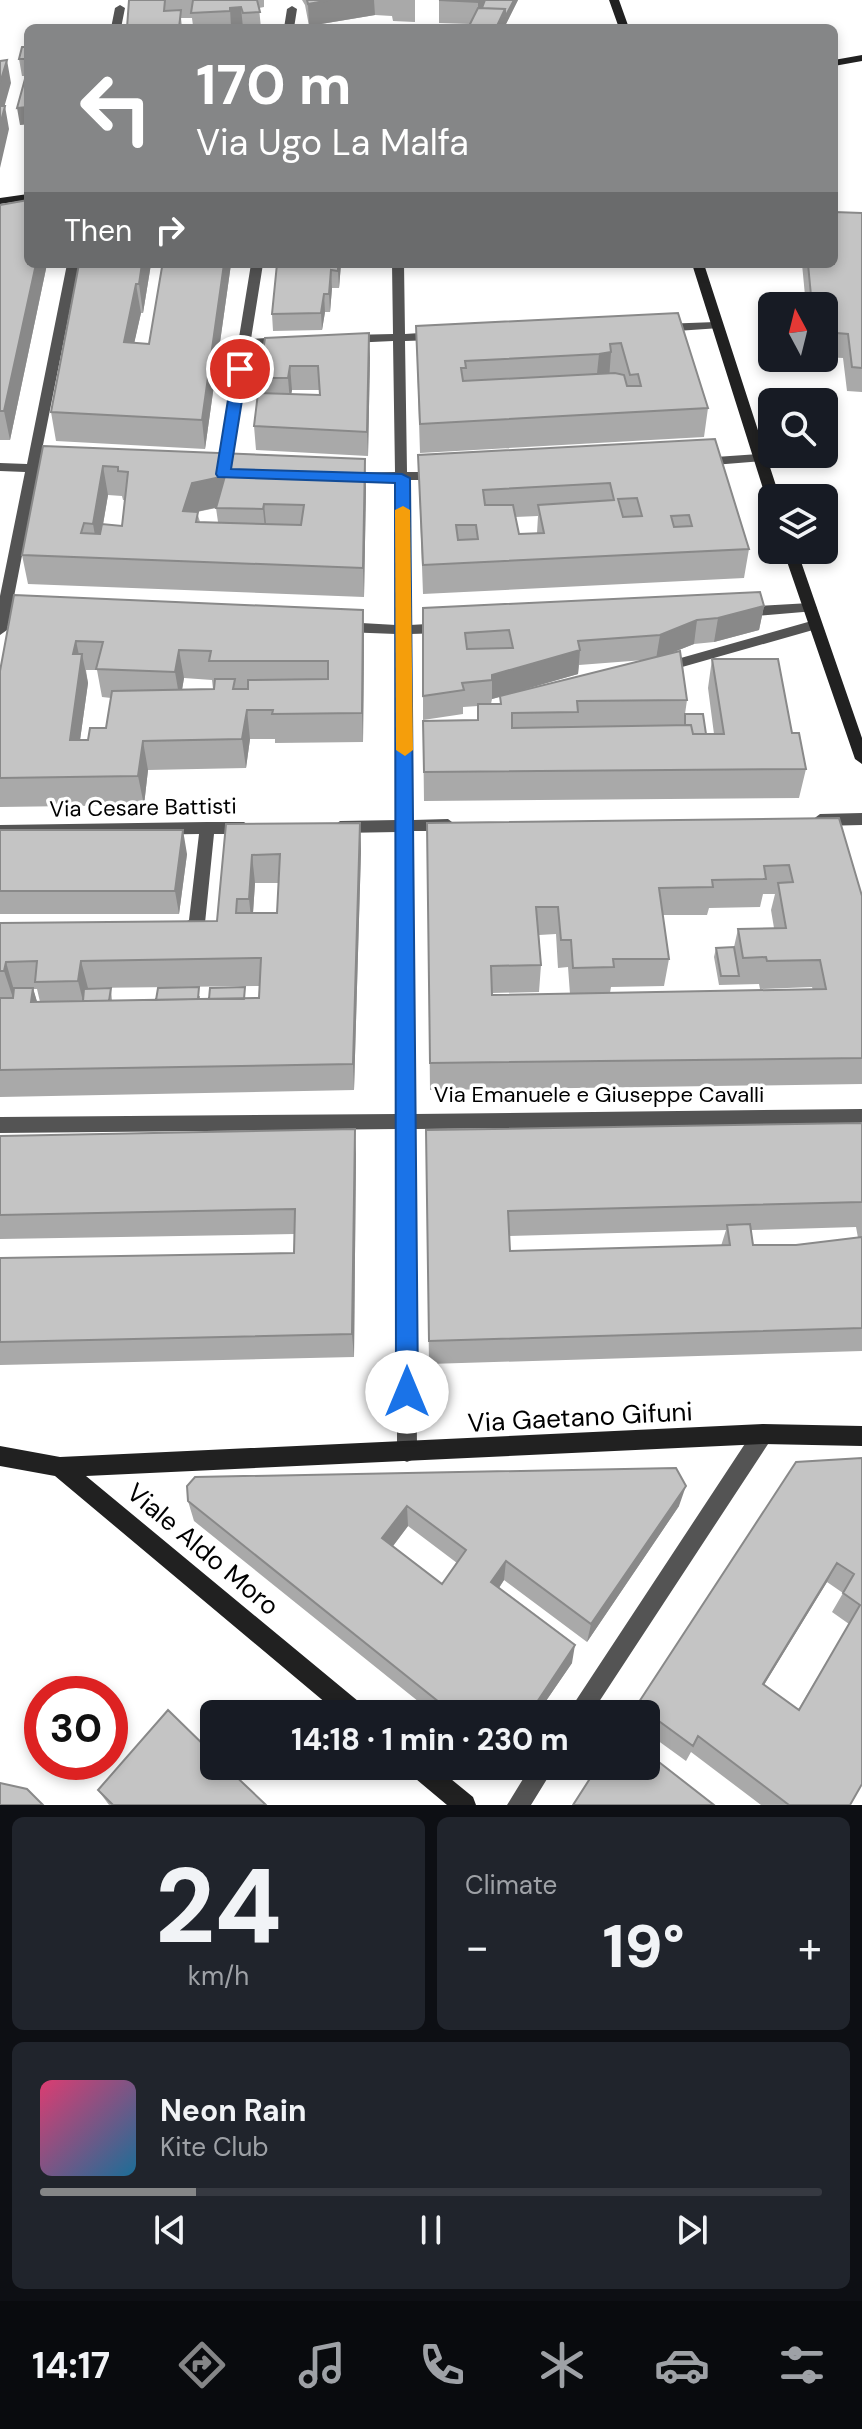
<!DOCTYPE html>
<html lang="en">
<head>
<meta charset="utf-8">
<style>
  :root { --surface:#171b24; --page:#20242c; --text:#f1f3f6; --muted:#9ea1a6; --line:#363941; --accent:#858687 }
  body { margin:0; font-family:"DM Sans",sans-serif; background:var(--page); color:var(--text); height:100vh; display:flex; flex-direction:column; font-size:30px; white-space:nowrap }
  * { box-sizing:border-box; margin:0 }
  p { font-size:26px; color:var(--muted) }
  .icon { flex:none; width:44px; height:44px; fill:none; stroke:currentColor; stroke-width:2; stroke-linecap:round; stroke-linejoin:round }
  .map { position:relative; height:1805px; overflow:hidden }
  .details { display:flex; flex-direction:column; gap:12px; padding:12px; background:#0d0f14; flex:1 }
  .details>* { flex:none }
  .top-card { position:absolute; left:24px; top:24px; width:814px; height:244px; border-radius:12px; box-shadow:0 4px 12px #0003; background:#858687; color:#fff; overflow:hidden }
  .needle { width:52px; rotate:353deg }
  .buttons { position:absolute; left:758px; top:292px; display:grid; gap:16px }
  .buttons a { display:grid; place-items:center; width:80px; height:80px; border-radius:12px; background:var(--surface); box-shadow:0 4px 12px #0003; font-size:40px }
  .speed { position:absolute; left:24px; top:1676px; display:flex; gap:16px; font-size:40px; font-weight:700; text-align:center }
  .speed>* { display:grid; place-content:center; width:104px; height:104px; border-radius:50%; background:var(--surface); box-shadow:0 4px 12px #0003; line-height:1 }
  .speed .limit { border:12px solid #d22; background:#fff; color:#111 }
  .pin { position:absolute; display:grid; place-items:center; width:68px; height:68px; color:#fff; margin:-34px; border:4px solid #fff; border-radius:50%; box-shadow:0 2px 8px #0007 }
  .me { position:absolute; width:88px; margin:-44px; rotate:0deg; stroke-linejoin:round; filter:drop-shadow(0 0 6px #0008) }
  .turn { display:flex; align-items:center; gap:28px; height:168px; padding:0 40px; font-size:36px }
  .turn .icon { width:104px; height:104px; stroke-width:2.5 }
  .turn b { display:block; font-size:56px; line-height:68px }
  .then { display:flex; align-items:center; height:76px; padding:0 40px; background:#0003; gap:16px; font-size:30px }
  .big { font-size:60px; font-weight:800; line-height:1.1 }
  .details .widget { flex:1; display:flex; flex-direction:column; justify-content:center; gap:12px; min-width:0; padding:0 28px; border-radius:12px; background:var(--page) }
  .details .dial { align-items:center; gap:0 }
  .dial b { font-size:104px; line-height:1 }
  .song { display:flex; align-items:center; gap:24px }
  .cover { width:96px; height:96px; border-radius:12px; background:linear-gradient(135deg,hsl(340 70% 55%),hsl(200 70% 35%)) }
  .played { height:8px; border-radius:4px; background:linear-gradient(90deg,var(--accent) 20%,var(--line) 20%) }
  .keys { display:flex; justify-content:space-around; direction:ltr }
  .heat { display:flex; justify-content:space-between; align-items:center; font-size:44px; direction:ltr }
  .details .tiles { flex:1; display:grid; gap:12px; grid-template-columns:1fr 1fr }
  .widget:last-child { grid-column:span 2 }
  .trip { position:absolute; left:200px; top:1700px; width:460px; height:80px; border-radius:12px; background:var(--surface); box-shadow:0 4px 12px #0003; font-weight:800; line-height:80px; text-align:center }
  .dock { display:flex; height:128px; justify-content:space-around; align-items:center; background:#090b0e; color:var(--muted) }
  .dock .icon { width:56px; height:56px }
  .dock .on { color:var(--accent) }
  .dock b { font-size:36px; color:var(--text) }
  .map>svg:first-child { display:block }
</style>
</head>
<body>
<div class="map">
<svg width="862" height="1805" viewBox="0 0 862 1805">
  <rect width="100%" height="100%" fill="#fff"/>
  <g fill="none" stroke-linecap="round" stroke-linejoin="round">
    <path fill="#545454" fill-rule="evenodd" d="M120,5L125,8L121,28H111L115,8Z
      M292,6L297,9L294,28H284L287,9Z
      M67,264H79L39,465L58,466L64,470L58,474L38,473L12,607H33L40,612L33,617L10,616L7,630L0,635V596L25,472L0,471V463L27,464Z
      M251,264H263L251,339L283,337L289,341L283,345L249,346L229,472L223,476L217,472Z
      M392,264H404L405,334L435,332L441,336L435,340L405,341L407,472H438L444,476L438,480H408L410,625L445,623L452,628L445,633L410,634L413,820L448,819L456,825L448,831H413L415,1114L862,1109V1125L415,1129L417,1452L414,1459L407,1462L400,1459L397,1452V1129L0,1133V1117L397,1114L398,832L340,833L332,827L340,821L398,820L396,634L344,632L337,627L344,622L396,625L395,480L346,481L340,477L346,473L395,472L393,341L350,343L344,339L350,335L393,334Z
      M716,322L720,324V328L662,332L656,328L662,324Z
      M759,454L765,458L763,461L701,466L695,462L701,458Z
      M810,603L815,605L817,608L815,611L743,617L736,612L743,607Z
      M815,620L822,625L820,628L661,673L654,668L656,665Z
      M862,813V825L820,826L812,820L820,814Z
      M207,822H244L252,828L244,834H214L205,923L203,927L181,938L175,937L173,932L175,927L189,920L199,834L0,837V825Z
      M763,1424L770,1427L773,1434L770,1441L591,1714H567L756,1427Z
      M531,1766H555L531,1805H507Z"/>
    <path fill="#212121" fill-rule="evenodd" d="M609,0H619L629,28H619Z
      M862,55V61L834,66V60Z
      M28,194V200L0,204V198Z
      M692,264H704L780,498H772V502L766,498Z
      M783,550H797L862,738V764L855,759Z
      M763,1424L862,1426V1446L763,1444L86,1476L364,1706L367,1714H339L55,1476L0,1466V1446L60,1457Z
      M407,1766H435L473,1797L476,1805H447L410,1774Z"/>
  </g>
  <path fill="#a9a9a9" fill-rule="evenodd" d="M129,0H264V7L259,8L261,28H127ZM181,18H192L193,26L182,27Z
    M302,0H415V22L393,21L392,16L375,15L309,26L305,5Z
    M439,0H518L504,28H468L470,24L439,23Z
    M28,38V124L20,125L26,76H22L19,59L26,47Z
    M0,205L28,264H47L10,440H0Z
    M862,213V392L847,391L843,358L824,357V306H806L802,264H834Z
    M79,264H151L143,313H141L134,343L149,344L167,267L231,264L205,449L56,441L51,412Z
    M277,264H341L339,288H332L330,312H325L322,330L273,331L272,314Z
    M678,313L708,408L704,437L420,453L416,326Z
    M265,338L370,357L368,456L256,450L254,426L261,393L259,378ZM292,390H319L320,395L291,394Z
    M715,439L749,549L744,578L423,594L418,455ZM538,516L537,533L519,534L515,517Z
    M43,446L366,488L364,597L28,584L22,555ZM108,495L122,496L123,500H125L122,526L103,525ZM216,508L218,522H200L197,512Z
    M14,595L363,610L364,639L363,742L275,743V739H250L246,768L148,770L144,805L0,807V671ZM86,670H97L102,697L111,698L106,728L88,740H80L88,683ZM184,678L212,680L213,689L182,690Z
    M764,606L759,630L714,642L694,644L671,653L687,700L685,714L706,734H714L708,688L712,659L792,733L806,769L799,798L424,801L423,721L477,720L478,706L463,707V714L423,720V608ZM644,660L518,691L578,674L579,665ZM500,697V704H491L492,699Z
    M839,818L862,896V1084L430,1090L427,823ZM763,894H775L771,910L774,928L738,929L734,947L716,948L714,957L719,985L759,984L760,989L812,987L813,990L610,993L611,987L664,986L669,959L663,915H707L709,908L760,907ZM556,934L558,968L568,967L570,994L492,995V993L539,992L541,965L539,935Z
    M360,823L361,851L354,1090L0,1097V923L217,921L226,824ZM255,883H279L277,913H253ZM260,986L259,998L200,999V996L156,1000L112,1001L111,988H88ZM33,989H37L40,1002H37Z
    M0,830L187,854L179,914H0Z
    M862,1123V1351L429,1364L426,1130ZM856,1227L858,1238L796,1245H753L751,1230ZM726,1230L721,1246L510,1251L509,1236Z
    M0,1136L356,1154L354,1357L0,1365V1258L294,1253V1234L0,1239Z
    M862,1458V1784L850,1805H761L691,1752L686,1761L646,1732V1714H635L637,1705ZM827,1582L843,1593L832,1612L849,1624L798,1710L764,1685Z
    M188,1501L679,1506L587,1642L504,1580L499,1588L572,1663L537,1714H434L194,1521ZM408,1526L457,1563L442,1584L393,1546Z
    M98,1790L266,1805H109Z"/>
  <path fill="#898989" d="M330,0H374L375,15L309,26L308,4Z
    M479,0H489L478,16V2Z
    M514,0H518L504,28H496L505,9Z
    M241,7L243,28H231L230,8Z
    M7,60L11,83L0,122V83Z
    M5,106L9,129L0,168V125Z
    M28,107V124L20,125L17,108Z
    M36,264H47L10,440L4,411Z
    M142,264H151L143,313L139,284Z
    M224,264H231L205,449L202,420Z
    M338,264H341L339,288L338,271Z
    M331,270L332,288L330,312L329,294Z
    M136,284L141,313L128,371L124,342Z
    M324,294L325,312L322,330L321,313Z
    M369,333L370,357L368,456L367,432Z
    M611,352L609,380L596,383L599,354Z
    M290,366L292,390L290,402L288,378Z
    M365,459L366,488L364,597L363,568Z
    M103,466L108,495L98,553L93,524Z
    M225,476L228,505L195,512L183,511L192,483Z
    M264,504L267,533L266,539L263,509Z
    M764,606L759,630L714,642L718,618Z
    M363,610L364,639L363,742L362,713Z
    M697,620L694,644L656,659L660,635Z
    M76,641L81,664L82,654L88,683L76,769L70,740L73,654Z
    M179,650L184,678L180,701L175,672Z
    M580,650L578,674L492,699V675Z
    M247,710L250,739L246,768L242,739Z
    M143,741L148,770L144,805L138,776Z
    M360,823L361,851L354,1090L353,1064Z
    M183,830L187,854L179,914L175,891Z
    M252,855L255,883L252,927L249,899Z
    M81,961L88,988L85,1009L78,981Z
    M6,962L14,990L13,998L4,971Z
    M33,988L41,1015L31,1002Z
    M355,1129L356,1154L354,1357L352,1334Z
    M686,1486L679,1506L587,1642L591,1624Z
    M407,1506L408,1526L384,1558L382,1538Z
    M506,1561L504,1580L490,1601L491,1582Z
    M837,1563L827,1582L754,1701L763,1684Z
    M575,1645L572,1663L537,1714H529Z"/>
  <path fill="#c4c4c4" stroke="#898989" stroke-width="2" fill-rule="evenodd" d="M129,0H165L164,11L181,10L179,28H127Z
    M193,0H257L260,12L243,13L241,7L230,8V11L191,13Z
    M307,0H330L308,4Z
    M439,0H479L478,2Z
    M485,0H514L505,17V9L482,8Z
    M478,8L505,9L496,28H468Z
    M220,25V28H182V27Z
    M22,47H28V59H19Z
    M7,60L0,83V61Z
    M28,68V107L17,108Z
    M0,106H5L0,125Z
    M28,200V264H36L4,411H0V205Z
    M834,212L862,213V368L852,367L848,334L824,332V306H812L808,264H834Z
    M79,264H142L139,284H136L124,342L149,344L162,267H167V264H224L202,420L51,412Z
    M277,264H338V271L331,270L329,294H324L321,313L272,314Z
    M678,313L708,408L420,424L416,326ZM621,343L630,375L638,374L641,386H627L624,375L615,373L463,381L461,368H466L465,361L599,354L611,352L610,344Z
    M369,333L367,432L254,426L258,393L320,395L318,366H290L288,378H259L265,338Z
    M715,439L749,549L423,565L418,455ZM610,483L614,500L538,505L544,533L519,534L513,505H485L483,490ZM637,498L642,516L623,517L618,499ZM689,515L692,526L674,527L671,516ZM456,525H476L478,539L458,540Z
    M43,446L365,459L363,568L22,555ZM103,466L118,467V471L128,472L122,526L102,524L100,534L81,533L84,523L93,524ZM225,476L216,508L263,509L264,504L304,505L301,525L196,522L198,512L183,511L192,483Z
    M760,592L764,606L718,618L697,620L660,635L578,641L580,650L492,675V680L462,683L464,690L423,696V608ZM509,630L513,648L467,649L465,633Z
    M14,595L363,610L362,713L272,714L273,710H247L242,739L143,741L138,776L0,778V671ZM76,641L103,642L96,669L175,672L179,650L211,651L209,661H328V679L248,680V689H233L235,679H215L214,689L112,691L106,728H90L88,740H70L82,654H73Z
    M680,651L687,700L577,701L578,712L512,713V728L691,725L693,734H724L712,659H778L792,733H799L806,769L424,772L423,721L478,720V704H501L500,696Z
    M685,714H703L706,734H693L691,725H685Z
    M839,818L862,896V1058L430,1063L427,823ZM789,865L793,882L778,883L786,928L738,929L743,958L766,957L767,961L820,960L826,989L492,995L491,966L541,965L536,907H558L561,940H571L573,968L614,967L613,959H669L659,888L713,887L712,880L766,879L764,866Z
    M360,823L353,1064L0,1070V998H13L14,988H33L31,1002L259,998L261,958L81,961L78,981L35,982L37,961L6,962L4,971H0V923L217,921L226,824ZM280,854L277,913H236L237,899H249L252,855Z
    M0,830H183L175,891H0Z
    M734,947L739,976H721L716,948Z
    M199,987L198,999L156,1000L158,988Z
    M245,987L244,999H209L210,988Z
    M111,988L109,1001H83L84,989Z
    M862,1123V1202L508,1211L510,1251L730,1245L727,1225L750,1224L753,1245H796L862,1237V1328L429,1341L426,1130Z
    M355,1129L352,1334L0,1342V1258L294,1253L295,1209L0,1215V1136Z
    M862,1458V1784L850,1805H789L698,1736L693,1746L637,1705L796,1462ZM837,1563L854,1574L843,1593L860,1605L799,1710L763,1684Z
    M676,1468L686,1486L591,1624L506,1561L491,1582L575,1645L529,1714H454L188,1501L187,1486L195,1477ZM407,1506L466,1550L442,1584L382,1538Z
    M168,1710L214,1755V1766H225L266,1805H113L98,1790Z
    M646,1752L714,1805H573L598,1766H646Z
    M0,1783L27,1789L43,1805H0Z"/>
  <path fill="#1a73e8" stroke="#114b97" stroke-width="2" d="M240,365L247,369L231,469L402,474L410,478L418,1392L415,1399L407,1402L399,1399L396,1392L395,483L218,477L216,474L233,369Z"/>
  <path fill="#f59e0b" d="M403,506L410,510L413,750L405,756L396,750L395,510Z"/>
  <g text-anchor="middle" stroke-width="7" stroke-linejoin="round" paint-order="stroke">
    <g font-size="22" fill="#000" stroke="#fff">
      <text transform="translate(143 807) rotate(-1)" y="8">Via Cesare Battisti</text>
      <text x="599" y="1102">Via Emanuele e Giuseppe Cavalli</text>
    </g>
    <g font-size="26" fill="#000" stroke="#fff">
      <text transform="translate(580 1417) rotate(-3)" y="9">Via Gaetano Gifuni</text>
      <text transform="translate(203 1549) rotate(40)" y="9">Viale Aldo Moro</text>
    </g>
  </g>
</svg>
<div class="buttons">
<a><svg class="needle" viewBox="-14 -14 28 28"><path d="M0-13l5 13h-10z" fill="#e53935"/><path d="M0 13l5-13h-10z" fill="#9ea1a6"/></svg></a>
<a><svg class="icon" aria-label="search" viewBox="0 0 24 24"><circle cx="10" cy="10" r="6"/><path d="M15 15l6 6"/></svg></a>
<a><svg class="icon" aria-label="layers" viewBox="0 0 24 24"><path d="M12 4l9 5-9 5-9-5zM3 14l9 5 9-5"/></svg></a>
</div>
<div class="speed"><div class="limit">30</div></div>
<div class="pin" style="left:240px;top:369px;background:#d93025"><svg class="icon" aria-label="arrive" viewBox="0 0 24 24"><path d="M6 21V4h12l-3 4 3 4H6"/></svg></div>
<svg class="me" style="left:407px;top:1392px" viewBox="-20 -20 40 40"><circle r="19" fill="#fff"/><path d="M0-13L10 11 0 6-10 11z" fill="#1a73e8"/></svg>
<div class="trip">14:18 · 1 min · 230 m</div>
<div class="top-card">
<div class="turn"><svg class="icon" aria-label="left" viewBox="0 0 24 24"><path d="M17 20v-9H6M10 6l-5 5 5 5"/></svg><div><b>170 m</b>Via Ugo La Malfa</div></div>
<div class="then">Then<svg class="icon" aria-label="right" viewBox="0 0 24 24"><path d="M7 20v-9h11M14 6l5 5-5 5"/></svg></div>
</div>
</div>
<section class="details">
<div class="tiles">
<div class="widget dial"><b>24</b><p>km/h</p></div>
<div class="widget"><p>Climate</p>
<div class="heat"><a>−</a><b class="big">19°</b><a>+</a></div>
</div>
<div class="widget">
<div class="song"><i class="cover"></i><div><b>Neon Rain</b><p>Kite Club</p></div></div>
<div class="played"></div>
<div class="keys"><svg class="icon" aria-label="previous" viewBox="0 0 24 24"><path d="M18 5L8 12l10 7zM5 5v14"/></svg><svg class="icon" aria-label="pause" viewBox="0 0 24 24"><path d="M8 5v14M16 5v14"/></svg><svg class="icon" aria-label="next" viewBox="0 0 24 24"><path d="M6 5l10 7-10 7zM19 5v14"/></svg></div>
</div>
</div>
</section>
<nav class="dock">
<b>14:17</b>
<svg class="icon on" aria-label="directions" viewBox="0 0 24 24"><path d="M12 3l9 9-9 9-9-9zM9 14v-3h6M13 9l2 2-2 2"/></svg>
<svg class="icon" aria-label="music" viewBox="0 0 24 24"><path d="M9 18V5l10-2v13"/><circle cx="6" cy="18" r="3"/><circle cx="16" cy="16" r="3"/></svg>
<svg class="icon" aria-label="phone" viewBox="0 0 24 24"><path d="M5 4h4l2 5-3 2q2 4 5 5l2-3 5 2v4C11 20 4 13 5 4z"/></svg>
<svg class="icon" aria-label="climate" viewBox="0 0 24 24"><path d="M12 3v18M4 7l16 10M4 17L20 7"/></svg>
<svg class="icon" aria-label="car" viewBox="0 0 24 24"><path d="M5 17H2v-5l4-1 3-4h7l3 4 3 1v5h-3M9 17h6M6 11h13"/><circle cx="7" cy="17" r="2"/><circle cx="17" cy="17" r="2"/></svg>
<svg class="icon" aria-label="filters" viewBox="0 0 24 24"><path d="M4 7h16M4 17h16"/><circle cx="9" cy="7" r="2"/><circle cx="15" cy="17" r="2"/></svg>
</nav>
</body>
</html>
